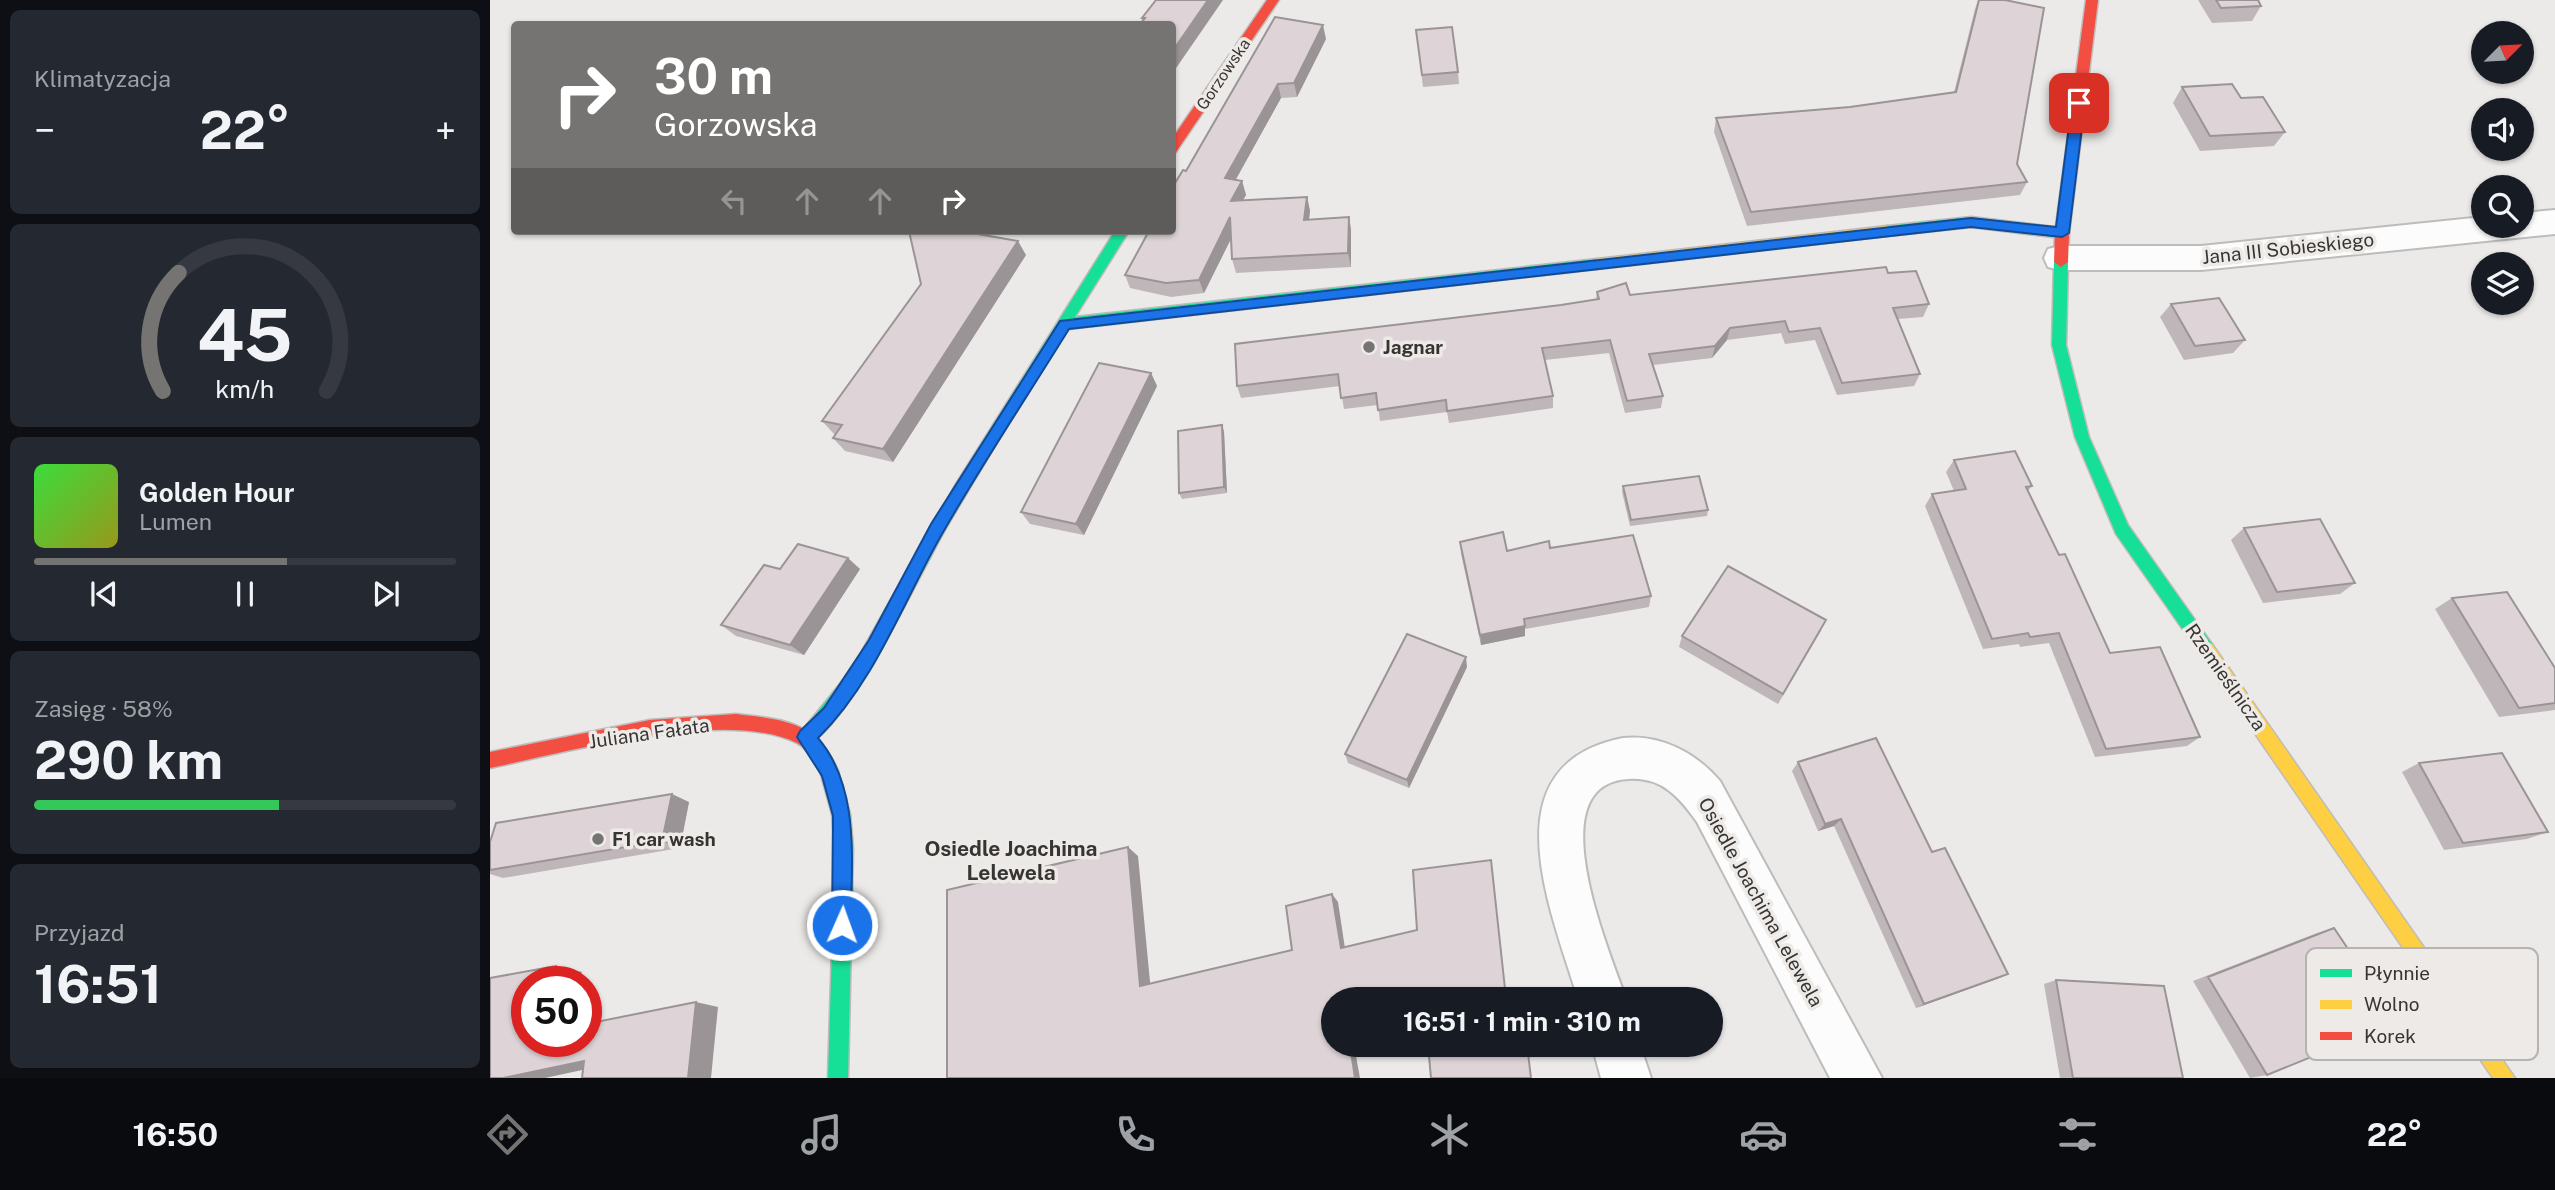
<!DOCTYPE html>
<html lang="pl">
<head>
<meta charset="utf-8">
<style>
  :root { --surface:#171b24; --page:#242831; --text:#f1f3f6; --muted:#9ea1a6; --line:#363941; --accent:#767472 }
  body { margin:0; font-family:"Public Sans",sans-serif; background:var(--page); color:var(--text); height:100vh; display:flex; flex-direction:column; font-size:26px; white-space:nowrap }
  * { box-sizing:border-box; margin:0 }
  p { font-size:23px; color:var(--muted) }
  .icon { flex:none; width:38px; height:38px; fill:none; stroke:currentColor; stroke-width:2; stroke-linecap:round; stroke-linejoin:round }
  .map { position:relative; flex:1; overflow:hidden }
  .sheet { display:flex; flex-direction:column; gap:10px; padding:10px; background:#0d0f14; width:490px }
  .sheet>* { flex:none }
  .hud { position:absolute; left:21px; top:21px; width:665px; height:214px; border-radius:7px; box-shadow:0 2px 5px #0004; background:#767472; color:#fff; overflow:hidden }
  .needle { width:46px; rotate:66deg }
  .fabs { position:absolute; left:1981px; top:21px; display:grid; gap:14px }
  .fabs a { display:grid; place-items:center; width:63px; height:63px; border-radius:50%; background:var(--surface); box-shadow:0 2px 5px #0004; font-size:35px }
  .speed { position:absolute; left:21px; top:966px; display:flex; gap:14px; font-size:35px; font-weight:700; text-align:center }
  .speed>* { display:grid; place-content:center; width:91px; height:91px; border-radius:50%; background:var(--surface); box-shadow:0 2px 5px #0004; line-height:1 }
  .speed .limit { border:10px solid #d22; background:#fff; color:#111 }
  .pin { position:absolute; display:grid; place-items:center; width:60px; height:60px; color:#fff; margin:-30px; border-radius:14px; box-shadow:0 4px 10px #0006 }
  .me { position:absolute; width:77px; margin:-38px; rotate:2deg; stroke-linejoin:round; filter:drop-shadow(0 0 5px #0008) }
  .turn { display:flex; align-items:center; gap:24px; height:147px; padding:0 28px; font-size:32px }
  .turn .icon { width:91px; height:91px; stroke-width:2.5 }
  .turn b { display:block; font-size:49px; line-height:60px }
  .lanes { display:flex; align-items:center; height:66px; padding:0 28px; background:#0003; justify-content:center; gap:35px; direction:ltr }
  .lanes .off { opacity:.35 }
  .big { font-size:52px; font-weight:700; line-height:1.1 }
  .sheet .widget { flex:1; display:flex; flex-direction:column; justify-content:center; gap:10px; min-width:0; padding:0 24px; border-radius:10px; background:var(--page) }
  .sheet .dial { align-items:center; gap:0 }
  .dial svg { height:182px; overflow:visible; fill:none; stroke:var(--line); stroke-width:7; stroke-linecap:round; text-anchor:middle }
  .dial text { fill:var(--text); stroke:none }
  .song { display:flex; align-items:center; gap:21px }
  .cover { width:84px; height:84px; border-radius:10px; background:linear-gradient(135deg,hsl(120 70% 55%),hsl(60 70% 35%)) }
  .played { height:7px; border-radius:4px; background:linear-gradient(90deg,var(--accent) 60%,var(--line) 60%) }
  .keys { display:flex; justify-content:space-around; direction:ltr }
  .heat { display:flex; justify-content:space-between; align-items:center; font-size:38px; direction:ltr }
  .charge { height:10px; border-radius:5px; background:linear-gradient(90deg,#34c759 58%,var(--line) 0) }
  .trip { position:absolute; left:831px; top:987px; width:402px; height:70px; border-radius:35px; background:var(--surface); box-shadow:0 2px 5px #0004; font-weight:700; line-height:70px; text-align:center }
  .menu { display:flex; height:112px; justify-content:space-around; align-items:center; background:#090b0e; color:var(--muted) }
  .menu .icon { width:49px; height:49px }
  .menu .selected { color:var(--accent) }
  .menu b { font-size:32px; color:var(--text) }
  main { display:flex; flex:1; min-height:0 }
  .map>svg:first-child { display:block }
</style>
</head>
<body>
<main>
<section class="sheet">
<div class="widget"><p>Klimatyzacja</p>
<div class="heat"><a>−</a><b class="big">22°</b><a>+</a></div>
</div>
<div class="widget dial"><svg viewBox="0 0 100 80">
<path d="M14 69A42 42 0 1 1 86 69"/>
<path d="M14 69A42 42 0 0 1 21 17" stroke="#767472"/>
<text x="50" y="56" font-size="32" font-weight="700">45</text>
<text x="50" y="72" font-size="11">km/h</text>
</svg></div>
<div class="widget">
<div class="song"><i class="cover"></i><div><b>Golden Hour</b><p>Lumen</p></div></div>
<div class="played"></div>
<div class="keys"><svg class="icon" aria-label="previous" viewBox="0 0 24 24"><path d="M18 5L8 12l10 7zM5 5v14"/></svg><svg class="icon" aria-label="pause" viewBox="0 0 24 24"><path d="M8 5v14M16 5v14"/></svg><svg class="icon" aria-label="next" viewBox="0 0 24 24"><path d="M6 5l10 7-10 7zM19 5v14"/></svg></div>
</div>
<div class="widget"><p>Zasięg · 58%</p><b class="big">290 km</b><div class="charge"></div></div>
<div class="widget"><p>Przyjazd</p><b class="big">16:51</b></div>
</section>
<div class="map">
<svg width="2065" height="1078" viewBox="0 0 2065 1078">
  <rect width="100%" height="100%" fill="#eceae8"/>
  <g fill="none" stroke-linecap="round" stroke-linejoin="round">
    <defs>
      <path id="street" d="M2065,210V234L1711,270H1570L1558,267L1554,258L1558,249L1570,246H1711L1993,217V226H2032V213Z
        M1133,738C1171,734 1206,753 1230,781L1392,1078H1340L1207,822C1189,797 1172,777 1139,779C1046,783 1121,954 1136,999H1088C1062,912 996,765 1133,738Z
        M1102,1045H1150L1161,1078H1111Z"/>
      <path id="fast" d="M1481,217L1572,228L1579,233L1572,238L1481,227L1397,236L1390,231L1397,226Z
        M625,231H639L585,317L1107,259L1114,264L1107,269L578,329C536,395 495,461 456,528C430,573 358,729 316,745L310,743L307,737L350,684L368,658L466,484Z
        M1571,257L1578,262L1576,345L1599,437L1638,525L1722,644L1724,649L1722,654L1716,657L1710,654L1626,534L1585,437L1562,345L1564,262Z
        M339,762L345,765L348,771L360,814L363,849L358,1078H338L345,849L342,814L330,771L333,765Z"/>
      <path id="slow" d="M1397,226L1404,231L1397,236L1107,269L1100,264L1107,259Z
        M1716,641L1722,644L2025,1078H2003L1710,654L1708,649L1710,644Z"/>
      <path id="jam" d="M777,0H789L686,152L682,153V139Z
        M1596,0H1608L1579,233L1578,262L1571,267L1564,262L1565,233Z
        M246,714C295,720 327,721 348,771L345,777L339,780L333,777C327,765 320,750 307,743C236,708 77,752 0,768V752L160,720Z"/>
    </defs>
    <use href="#street" stroke="#bebcbb" stroke-width="4"/>
    <use href="#fast" stroke="#bebcbb" stroke-width="3"/>
    <use href="#slow" stroke="#bebcbb" stroke-width="3"/>
    <use href="#jam" stroke="#bebcbb" stroke-width="3"/>
    <use href="#street" fill="#fcfcfc" fill-rule="evenodd"/>
    <use href="#fast" fill="#16e098" fill-rule="evenodd"/>
    <use href="#slow" fill="#ffcf43" fill-rule="evenodd"/>
    <use href="#jam" fill="#f24e42" fill-rule="evenodd"/>
  </g>
  <path fill="#bfb6b9" d="M1488,0H1515L1527,164L1537,182L1530,195L1257,226L1224,132L1226,118L1360,107L1464,92L1485,9Z
    M1708,0H1768L1771,6L1762,21L1722,23Z
    M926,30L968,72L969,84L933,87Z
    M836,39L807,97L791,98L745,180L752,181L756,195L753,200L817,197L820,211L819,220L859,217L861,230V267L746,273L742,259L741,238L714,293L681,297L640,288L635,275L696,171Z
    M1692,87L1751,98L1795,132L1784,146L1710,151L1683,103Z
    M536,255L403,462L355,451L343,438L346,434H344L332,421Z
    M1398,273L1439,304L1433,317L1408,319L1430,374L1424,386L1347,395L1325,340L1295,344L1291,333L1237,340L1222,358L1163,365L1173,396L1171,408L1135,413L1119,353L1055,360L1063,396V408L959,423L957,412L890,421L888,405L854,409L850,386L751,398L747,386L1071,305L1106,299L1107,292L1140,295Z
    M1681,304L1755,340L1743,353L1694,360L1670,317Z
    M661,373L667,386L594,535L540,524L531,512Z
    M732,425L734,432L737,493L692,499L689,493Z
    M1464,460L1542,486L1538,491L1569,555L1620,653L1710,737L1697,746L1605,757L1559,643L1530,647L1529,644L1493,649L1435,506L1442,494L1464,491L1456,472Z
    M1133,486L1218,510L1217,516L1140,526L1132,492Z
    M1754,528L1865,583L1850,594L1773,603L1741,540Z
    M970,542L1017,551L1060,548L1161,596L1159,607L1035,629V636L991,645L971,554Z
    M290,569H370L314,655L246,636L231,625Z
    M1962,598L2065,668V710L2009,717L1945,609Z
    M1331,631L1288,704L1189,647L1192,636Z
    M977,667L919,788L858,763L855,754Z
    M1308,762L1442,852L1518,974L1426,1008L1344,826L1328,831L1302,771Z
    M1929,763L2058,832L2037,839L1954,850L1912,772Z
    M199,802L190,848L13,878L0,874V842Z
    M1844,928L1777,1075L1760,1078L1703,981L1827,933Z
    M1566,980L1693,1078H1570L1554,984Z"/>
  <path fill="#9b9496" d="M718,0H733L682,74V52Z
    M833,25L836,39L807,97L804,83Z
    M788,84L791,98L739,192L735,178Z
    M752,181L756,195L745,214L741,201Z
    M817,197L820,211L817,234L814,220Z
    M740,217L745,231L714,293L709,280Z
    M859,217L861,230V267L858,253Z
    M528,241L536,255L403,462L393,449Z
    M1240,328L1237,340L1222,358L1225,346Z
    M661,373L667,386L594,535L586,524Z
    M732,425L734,432L737,493L734,487Z
    M358,558L370,569L314,655L300,645Z
    M1035,626V636L991,645L990,635Z
    M976,657L977,667L919,788L917,780Z
    M182,794L199,802L190,848L172,841Z
    M1351,819L1344,826L1328,831L1335,824Z
    M638,847L648,856L661,992L650,986Z
    M842,894L848,902L856,955L851,948Z
    M66,966L92,972L89,982H63Z
    M1518,974L1507,979L1426,1008L1434,1004Z
    M206,1002L228,1007L221,1078H198Z
    M860,1045H864L870,1078H865Z
    M94,1061L120,1064L55,1078H13Z"/>
  <path fill="#ded4d7" stroke="#9b9496" stroke-width="2" d="M666,0H718L682,52V24H650L655,18H652Z
    M1489,0H1515L1554,8L1527,164L1537,182L1261,212L1226,118L1360,107L1466,92Z
    M1726,0H1768L1771,6L1731,8Z
    M785,17L833,25L804,83L788,84L735,178L752,181L741,201L817,197L814,220L859,217L858,253L742,259L740,217L709,280L676,283L635,275L659,231H682V188L693,170L696,171Z
    M962,27L968,72L932,75L926,30Z
    M1742,84L1751,98L1773,97L1795,132L1720,136L1692,87Z
    M419,231H470L528,241L393,449L343,438L352,425L332,421L431,284Z
    M1396,267L1398,273L1426,271L1439,304L1403,308L1430,374L1352,383L1330,328L1299,332L1295,321L1240,328L1225,346L1159,354L1173,396L1137,401L1120,340L1052,348L1063,396L957,411L956,400L888,410L886,393L851,398L848,374L747,386L745,344L1071,305L1109,299L1107,292L1136,283L1140,295Z
    M1729,298L1755,340L1705,346L1681,304Z
    M609,363L661,373L586,524L531,512Z
    M732,425L734,487L689,493L688,431Z
    M1525,451L1542,486L1536,487L1569,555L1575,554L1620,653L1670,647L1710,737L1616,749L1569,633L1540,637L1538,633L1502,639L1442,494L1476,489L1464,460Z
    M1209,476L1218,510L1141,520L1133,486Z
    M1830,519L1865,583L1787,592L1754,528Z
    M1013,532L1017,551L1059,541L1060,548L1143,535L1161,596L1034,619L1035,626L990,635L970,542Z
    M308,544L358,558L300,645L231,625L274,565L290,569Z
    M1238,566L1336,620L1293,694L1192,636Z
    M2017,592L2065,668V703L2029,708L1962,598Z
    M917,634L976,657L917,780L855,754Z
    M1386,738L1442,852L1455,848L1518,974L1434,1004L1351,819L1335,824L1308,762Z
    M2012,753L2058,832L1973,843L1929,763Z
    M182,794L172,841L0,870V842L6,823Z
    M638,847L650,986L802,950L796,906L842,894L851,948L927,930L923,870L1001,860L1016,998L1032,996V999H844V1045H860L865,1078H457V890Z
    M1844,928L1907,1022L1777,1075L1718,977Z
    M66,966L63,982H37V1041H96V1024L206,1002L198,1078H92L94,1061L13,1078H0V978Z
    M1566,980L1674,986L1693,1078H1583Z
    M938,1045H1037L1041,1078H941Z"/>
  <path fill="#1a73e8" stroke="#114b97" stroke-width="2" d="M1589,99L1595,103L1579,233L1572,237L1481,227L579,329C537,397 492,464 452,534C413,602 385,682 328,738C371,789 361,862 361,925L359,931L352,934L345,931L342,925L343,816L332,776L307,737L310,731L334,708L379,640L441,524L570,321L1481,218L1566,227L1582,103Z"/>
  <g fill="#767472" stroke="#edeae7" stroke-width="2.5">
    <circle cx="879" cy="347" r="7"/>
    <circle cx="108" cy="839" r="7"/>
  </g>
  <g text-anchor="middle" stroke-width="7" stroke-linejoin="round" paint-order="stroke">
    <g font-size="16" fill="#363533" stroke="#edeae7">
      <text transform="translate(733 74) rotate(-56)" y="6">Gorzowska</text>
    </g>
    <g font-size="19" fill="#363533" stroke="#edeae7">
      <text transform="translate(1798 248) rotate(-6)" y="7">Jana III Sobieskiego</text>
      <text transform="translate(1736 677) rotate(55)" y="7">Rzemieślnicza</text>
      <text transform="translate(159 733) rotate(-8)" y="7">Juliana Fałata</text>
      <text transform="translate(1271 902) rotate(61)" y="7">Osiedle Joachima Lelewela</text>
    </g>
    <g font-size="19" font-weight="bold" fill="#363533" stroke="#edeae7" text-anchor="start">
      <text x="893" y="354">Jagnar</text>
      <text x="122" y="846">F1 car wash</text>
    </g>
    <g font-size="21" font-weight="bold" fill="#363533" stroke="#edeae7">
      <text x="521" y="856">Osiedle Joachima<tspan x="521" dy="24">Lelewela</tspan></text>
    </g>
  </g>
  <rect x="1816" y="948" width="232" height="112" rx="10" fill="#edeae7" stroke="#b6b4b1" stroke-width="2"/>
  <rect x="1830" y="969" width="32" height="8" fill="#16e098"/>
  <rect x="1830" y="1000" width="32" height="9" fill="#ffcf43"/>
  <rect x="1830" y="1032" width="32" height="8" fill="#f24e42"/>
  <g font-size="19" fill="#363533">
    <text x="1874" y="980">Płynnie</text>
    <text x="1874" y="1011">Wolno</text>
    <text x="1874" y="1043">Korek</text>
  </g>
</svg>
<div class="fabs">
<a><svg class="needle" viewBox="-14 -14 28 28"><path d="M0-13l5 13h-10z" fill="#e53935"/><path d="M0 13l5-13h-10z" fill="#9ea1a6"/></svg></a>
<a><svg class="icon" aria-label="sound" viewBox="0 0 24 24"><path d="M4 9h4l5-4v14l-5-4H4zM17 9q2 3 0 6"/></svg></a>
<a><svg class="icon" aria-label="search" viewBox="0 0 24 24"><circle cx="10" cy="10" r="6"/><path d="M15 15l6 6"/></svg></a>
<a><svg class="icon" aria-label="layers" viewBox="0 0 24 24"><path d="M12 4l9 5-9 5-9-5zM3 14l9 5 9-5"/></svg></a>
</div>
<div class="speed"><div class="limit">50</div></div>
<div class="pin" style="left:1589px;top:103px;background:#d93025"><svg class="icon" aria-label="arrive" viewBox="0 0 24 24"><path d="M6 21V4h12l-3 4 3 4H6"/></svg></div>
<svg class="me" style="left:352px;top:925px" viewBox="-20 -20 40 40"><circle r="17" fill="#1a73e8" stroke="#fff" stroke-width="3"/><path d="M0-11L8 9 0 5-8 9z" fill="#fff"/></svg>
<div class="trip">16:51 · 1 min · 310 m</div>
<div class="hud">
<div class="turn"><svg class="icon" aria-label="right" viewBox="0 0 24 24"><path d="M7 20v-9h11M14 6l5 5-5 5"/></svg><div><b>30 m</b>Gorzowska</div></div>
<div class="lanes"><svg class="icon off" aria-label="left" viewBox="0 0 24 24"><path d="M17 20v-9H6M10 6l-5 5 5 5"/></svg><svg class="icon off" aria-label="ahead" viewBox="0 0 24 24"><path d="M12 20V5M6 11l6-6 6 6"/></svg><svg class="icon off" aria-label="ahead" viewBox="0 0 24 24"><path d="M12 20V5M6 11l6-6 6 6"/></svg><svg class="icon" aria-label="right" viewBox="0 0 24 24"><path d="M7 20v-9h11M14 6l5 5-5 5"/></svg></div>
</div>
</div>
</main>
<nav class="menu">
<b>16:50</b>
<svg class="icon selected" aria-label="directions" viewBox="0 0 24 24"><path d="M12 3l9 9-9 9-9-9zM9 14v-3h6M13 9l2 2-2 2"/></svg>
<svg class="icon" aria-label="music" viewBox="0 0 24 24"><path d="M9 18V5l10-2v13"/><circle cx="6" cy="18" r="3"/><circle cx="16" cy="16" r="3"/></svg>
<svg class="icon" aria-label="phone" viewBox="0 0 24 24"><path d="M5 4h4l2 5-3 2q2 4 5 5l2-3 5 2v4C11 20 4 13 5 4z"/></svg>
<svg class="icon" aria-label="climate" viewBox="0 0 24 24"><path d="M12 3v18M4 7l16 10M4 17L20 7"/></svg>
<svg class="icon" aria-label="car" viewBox="0 0 24 24"><path d="M5 17H2v-5l4-1 3-4h7l3 4 3 1v5h-3M9 17h6M6 11h13"/><circle cx="7" cy="17" r="2"/><circle cx="17" cy="17" r="2"/></svg>
<svg class="icon" aria-label="filters" viewBox="0 0 24 24"><path d="M4 7h16M4 17h16"/><circle cx="9" cy="7" r="2"/><circle cx="15" cy="17" r="2"/></svg>
<b>22°</b>
</nav>
</body>
</html>
